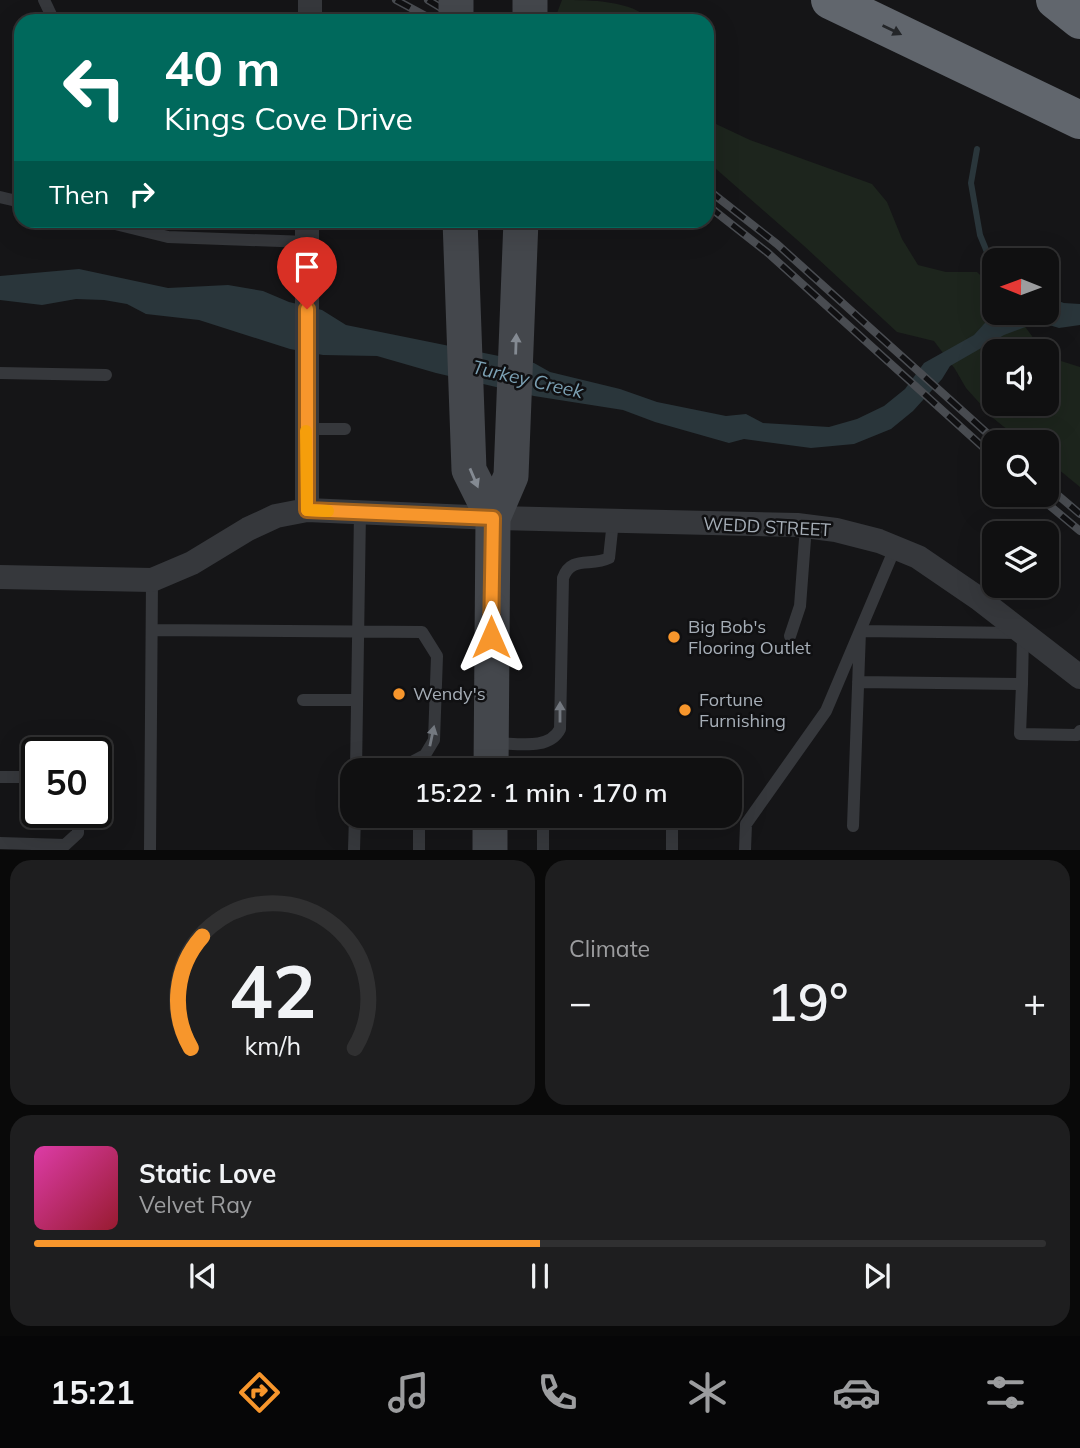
<!DOCTYPE html>
<html lang="en">
<head>
<meta charset="utf-8">
<style>
  :root { --surface:#101011; --page:#1e1e1f; --text:#f1f3f6; --muted:#9c9d9f; --line:#303031; --accent:#f7962c }
  body { margin:0; font-family:Mulish,sans-serif; background:var(--page); color:var(--text); height:100vh; display:flex; flex-direction:column; font-size:26px; white-space:nowrap }
  * { box-sizing:border-box; margin:0 }
  p { font-size:23px; color:var(--muted) }
  .icon { flex:none; width:38px; height:38px; fill:none; stroke:currentColor; stroke-width:2; stroke-linecap:round; stroke-linejoin:round }
  .map { position:relative; height:850px; overflow:hidden }
  .details { display:flex; flex-direction:column; gap:10px; padding:10px; background:#090909; flex:1 }
  .details>* { flex:none }
  .hud { position:absolute; left:14px; top:14px; width:700px; height:214px; border-radius:21px; box-shadow:0 7px 28px #0002,0 0 0 2px var(--line); background:#00695c; color:#fff; overflow:hidden }
  .needle { width:46px; rotate:271deg }
  .tools { position:absolute; left:982px; top:248px; display:grid; gap:14px }
  .tools a { display:grid; place-items:center; width:77px; height:77px; border-radius:14px; background:var(--surface); box-shadow:0 7px 28px #0002,0 0 0 2px var(--line); font-size:35px }
  .speed { position:absolute; left:21px; top:737px; display:flex; gap:14px; font-size:35px; font-weight:700; text-align:center }
  .speed>* { display:grid; place-content:center; width:91px; height:91px; border-radius:50%; background:var(--surface); box-shadow:0 7px 28px #0002,0 0 0 2px var(--line); line-height:1 }
  .speed .limit { border:4px solid #111; border-radius:10px; background:#fff; color:#111 }
  .pin { position:absolute; display:grid; place-items:center; width:60px; height:60px; color:#fff; margin:-72px -30px; border-radius:50% 50% 50% 0; rotate:-45deg; box-shadow:0 0 7px #0007 }
  .pin .icon { rotate:45deg }
  .me { position:absolute; width:77px; margin:-38px; rotate:0deg; stroke-linejoin:round; filter:drop-shadow(0 0 5px #0008) }
  .turn { display:flex; align-items:center; gap:24px; height:147px; padding:0 35px; font-size:32px }
  .turn .icon { width:91px; height:91px; stroke-width:2.5 }
  .turn b { display:block; font-size:49px; line-height:60px }
  .then { display:flex; align-items:center; height:66px; padding:0 35px; background:#0003; gap:14px; font-size:26px }
  .big { font-size:52px; font-weight:600; line-height:1.1 }
  .details .tile { flex:1; display:flex; flex-direction:column; justify-content:center; gap:10px; min-width:0; padding:0 24px; border-radius:21px; background:var(--page) }
  .details .dial { align-items:center; gap:0 }
  .dial svg { height:182px; overflow:visible; fill:none; stroke:var(--line); stroke-width:7; stroke-linecap:round; text-anchor:middle }
  .dial text { fill:var(--text); stroke:none }
  .song { display:flex; align-items:center; gap:21px }
  .cover { width:84px; height:84px; border-radius:10px; background:linear-gradient(135deg,hsl(320 70% 55%),hsl(350 70% 35%)) }
  .played { height:7px; border-radius:4px; background:linear-gradient(90deg,var(--accent) 50%,var(--line) 50%) }
  .keys { display:flex; justify-content:space-around; direction:ltr }
  .heat { display:flex; justify-content:space-between; align-items:center; font-size:38px; direction:ltr }
  .details .tiles { flex:1; display:grid; gap:10px; grid-template-columns:1fr 1fr }
  .tile:last-child { grid-column:span 2 }
  .trip { position:absolute; left:340px; top:758px; width:402px; height:70px; border-radius:21px; background:var(--surface); box-shadow:0 7px 28px #0002,0 0 0 2px var(--line); font-weight:600; line-height:70px; text-align:center }
  .tabs { display:flex; height:112px; justify-content:space-around; align-items:center; background:#060607; color:var(--muted) }
  .tabs .icon { width:49px; height:49px }
  .tabs .current { color:var(--accent) }
  .tabs b { font-size:32px; color:var(--text) }
  .map>svg:first-child { display:block }
</style>
</head>
<body>
<div class="map">
<svg width="1080" height="850" viewBox="0 0 1080 850">
  <rect width="100%" height="100%" fill="#151517"/>
  <path fill="#1d251d" fill-rule="evenodd" d="M562,0C589,0 633,0 651,21H554Z
    M707,114L716,124L750,140L872,184L887,202L902,239L918,265L946,272H977L994,288V313H1015L1037,343L1053,344L1061,361L1080,367V487L1047,460L1046,443H1024L993,418L966,388L955,369L934,341L897,332L803,245L707,161ZM994,352H1046V404H994Z"/>
  <path fill="#2a363b" d="M79,269L168,288L228,285L263,291L289,302L322,310L346,325L534,363L550,372L620,389L657,402L726,416L746,414L763,423L829,427L857,419L884,406L905,389L924,363L974,335L994,313H1046L1047,297L1064,303L1080,304V325L1059,328L1039,322L1004,335L950,366L942,379L913,411L891,429L854,444L811,448L744,439L729,443L655,422L623,410L534,396L436,373L377,356L323,355L290,349L199,320L146,314L127,304L104,300L76,299L42,305L0,300V276Z"/>
  <g fill="none" stroke-linecap="round" stroke-linejoin="round">
    <path stroke="#2a363b" stroke-width="6" d="M977,149L971,183L980,235L994,269"/>
    <path stroke="#36383c" stroke-width="12" d="M44,0L54,21
      M0,197L21,202
      M99,220L168,237L307,242
      M0,373L106,375
      M306,429H345
      M152,630L422,632L437,656L434,740L425,755L406,765L356,764
      M790,636L800,606L806,526
      M1022,684L1020,734L1077,735L1080,731
      M303,700H357
      M495,743C516,743 549,751 560,729L563,578C571,555 591,567 609,558L613,521
      M356,770L360,512
      M0,777H37
      M670,816L672,818V850
      M355,820L419,821
      M853,826L860,631L1023,633L1022,684L858,682
      M0,843L65,845L78,833V812
      M150,850L152,580
      M354,850L355,816
      M419,850V821L488,820
      M543,850V816
      M745,850L746,824L826,711L895,548"/>
    <path stroke="#36383c" stroke-width="24" d="M310,21V0
      M307,510V220
      M0,577L152,580L192,563L248,529L276,516L307,510L493,518L797,525L836,530L879,541L918,557L978,598L1080,677"/>
    <path stroke="#44474c" stroke-width="35" d="M530,21V0
      M460,220L469,470L493,518
      M491,770L493,518L511,476L521,220
      M490,850V816"/>
    <path stroke="#61666d" stroke-width="38" d="M830,0L1080,120
      M1055,0L1080,20"/>
    <defs>
      <path id="rail" d="M396,0L435,21
        M428,0L463,21
        M707,189L777,244L998,443
        M707,205L768,253L994,457
        M1046,485L1080,514
        M1037,495L1080,531"/>
    </defs>
    <use href="#rail" stroke="#494c51" stroke-width="8"/>
    <use href="#rail" stroke="#101012" stroke-width="5" stroke-dasharray="16" stroke-linecap="butt"/>
    <path stroke="#44474c" stroke-width="35" d="M456,21V0"/>
  </g>
  <defs><path id="oneway-solid" d="M-6-.8H1V-3.2L6.5 0L1 3.2V.8H-6Z" transform="scale(1.75)"/></defs>
  <use fill="#242629" href="#oneway-solid" transform="translate(892 30) rotate(26)"/>
  <g fill="#848a92">
    <use href="#oneway-solid" transform="translate(516 344) rotate(-88)"/>
    <use href="#oneway-solid" transform="translate(474 478) rotate(67)"/>
  </g>
  <g fill="#747980">
    <use href="#oneway-solid" transform="translate(560 712) rotate(-90)"/>
    <use href="#oneway-solid" transform="translate(432 736) rotate(-78)"/>
  </g>
  <g fill="none" stroke-linecap="round" stroke-linejoin="round">
    <defs>
      <path id="route" d="M307,309V510L493,518L491,637"/>
    </defs>
    <use href="#route" stroke="#a1621d" stroke-width="18"/>
    <use href="#route" stroke="#f7962c" stroke-width="12"/>
    <path stroke="#f59e0b" stroke-width="12" d="M306,431L307,510L328,511"/>
  </g>
  <g fill="#f7962c" stroke="#101012" stroke-width="2.5">
    <circle cx="674" cy="637" r="7"/>
    <circle cx="399" cy="694" r="7"/>
    <circle cx="685" cy="710" r="7"/>
  </g>
  <g text-anchor="middle" stroke-width="5" stroke-linejoin="round" paint-order="stroke">
    <g font-size="18" fill="#a6aeb7" stroke="#101012">
      <text transform="translate(767 527) rotate(3)" y="6">WEDD STREET</text>
    </g>
    <g font-size="18" fill="#a6aeb7" stroke="#101012" text-anchor="start">
      <text x="688" y="633">Big Bob's<tspan x="688" dy="21">Flooring Outlet</tspan></text>
      <text x="413" y="700">Wendy's</text>
      <text x="699" y="706">Fortune<tspan x="699" dy="21">Furnishing</tspan></text>
    </g>
    <g font-size="19" font-style="italic" fill="#7ca1b4" stroke="#101012">
      <text transform="translate(528 379) rotate(13)" y="7">Turkey Creek</text>
    </g>
  </g>
</svg>
<div class="tools">
<a><svg class="needle" viewBox="-14 -14 28 28"><path d="M0-13l5 13h-10z" fill="#e53935"/><path d="M0 13l5-13h-10z" fill="#9c9d9f"/></svg></a>
<a><svg class="icon" aria-label="sound" viewBox="0 0 24 24"><path d="M4 9h4l5-4v14l-5-4H4zM17 9q2 3 0 6"/></svg></a>
<a><svg class="icon" aria-label="search" viewBox="0 0 24 24"><circle cx="10" cy="10" r="6"/><path d="M15 15l6 6"/></svg></a>
<a><svg class="icon" aria-label="layers" viewBox="0 0 24 24"><path d="M12 4l9 5-9 5-9-5zM3 14l9 5 9-5"/></svg></a>
</div>
<div class="speed"><div class="limit">50</div></div>
<div class="pin" style="left:307px;top:309px;background:#d93025"><svg class="icon" aria-label="arrive" viewBox="0 0 24 24"><path d="M6 21V4h12l-3 4 3 4H6"/></svg></div>
<svg class="me" style="left:491px;top:637px" viewBox="-20 -20 40 40"><path d="M0-17L14 15 0 8-14 15z" fill="#f7962c" stroke="#fff" stroke-width="4"/></svg>
<div class="trip">15:22 · 1 min · 170 m</div>
<div class="hud">
<div class="turn"><svg class="icon" aria-label="left" viewBox="0 0 24 24"><path d="M17 20v-9H6M10 6l-5 5 5 5"/></svg><div><b>40 m</b>Kings Cove Drive</div></div>
<div class="then">Then<svg class="icon" aria-label="right" viewBox="0 0 24 24"><path d="M7 20v-9h11M14 6l5 5-5 5"/></svg></div>
</div>
</div>
<section class="details">
<div class="tiles">
<div class="tile dial"><svg viewBox="0 0 100 80">
<path d="M14 69A42 42 0 1 1 86 69"/>
<path d="M14 69A42 42 0 0 1 19 20" stroke="#f7962c"/>
<text x="50" y="56" font-size="32" font-weight="700">42</text>
<text x="50" y="72" font-size="11">km/h</text>
</svg></div>
<div class="tile"><p>Climate</p>
<div class="heat"><a>−</a><b class="big">19°</b><a>+</a></div>
</div>
<div class="tile">
<div class="song"><i class="cover"></i><div><b>Static Love</b><p>Velvet Ray</p></div></div>
<div class="played"></div>
<div class="keys"><svg class="icon" aria-label="previous" viewBox="0 0 24 24"><path d="M18 5L8 12l10 7zM5 5v14"/></svg><svg class="icon" aria-label="pause" viewBox="0 0 24 24"><path d="M8 5v14M16 5v14"/></svg><svg class="icon" aria-label="next" viewBox="0 0 24 24"><path d="M6 5l10 7-10 7zM19 5v14"/></svg></div>
</div>
</div>
</section>
<nav class="tabs">
<b>15:21</b>
<svg class="icon current" aria-label="directions" viewBox="0 0 24 24"><path d="M12 3l9 9-9 9-9-9zM9 14v-3h6M13 9l2 2-2 2"/></svg>
<svg class="icon" aria-label="music" viewBox="0 0 24 24"><path d="M9 18V5l10-2v13"/><circle cx="6" cy="18" r="3"/><circle cx="16" cy="16" r="3"/></svg>
<svg class="icon" aria-label="phone" viewBox="0 0 24 24"><path d="M5 4h4l2 5-3 2q2 4 5 5l2-3 5 2v4C11 20 4 13 5 4z"/></svg>
<svg class="icon" aria-label="climate" viewBox="0 0 24 24"><path d="M12 3v18M4 7l16 10M4 17L20 7"/></svg>
<svg class="icon" aria-label="car" viewBox="0 0 24 24"><path d="M5 17H2v-5l4-1 3-4h7l3 4 3 1v5h-3M9 17h6M6 11h13"/><circle cx="7" cy="17" r="2"/><circle cx="17" cy="17" r="2"/></svg>
<svg class="icon" aria-label="filters" viewBox="0 0 24 24"><path d="M4 7h16M4 17h16"/><circle cx="9" cy="7" r="2"/><circle cx="15" cy="17" r="2"/></svg>
</nav>
</body>
</html>
